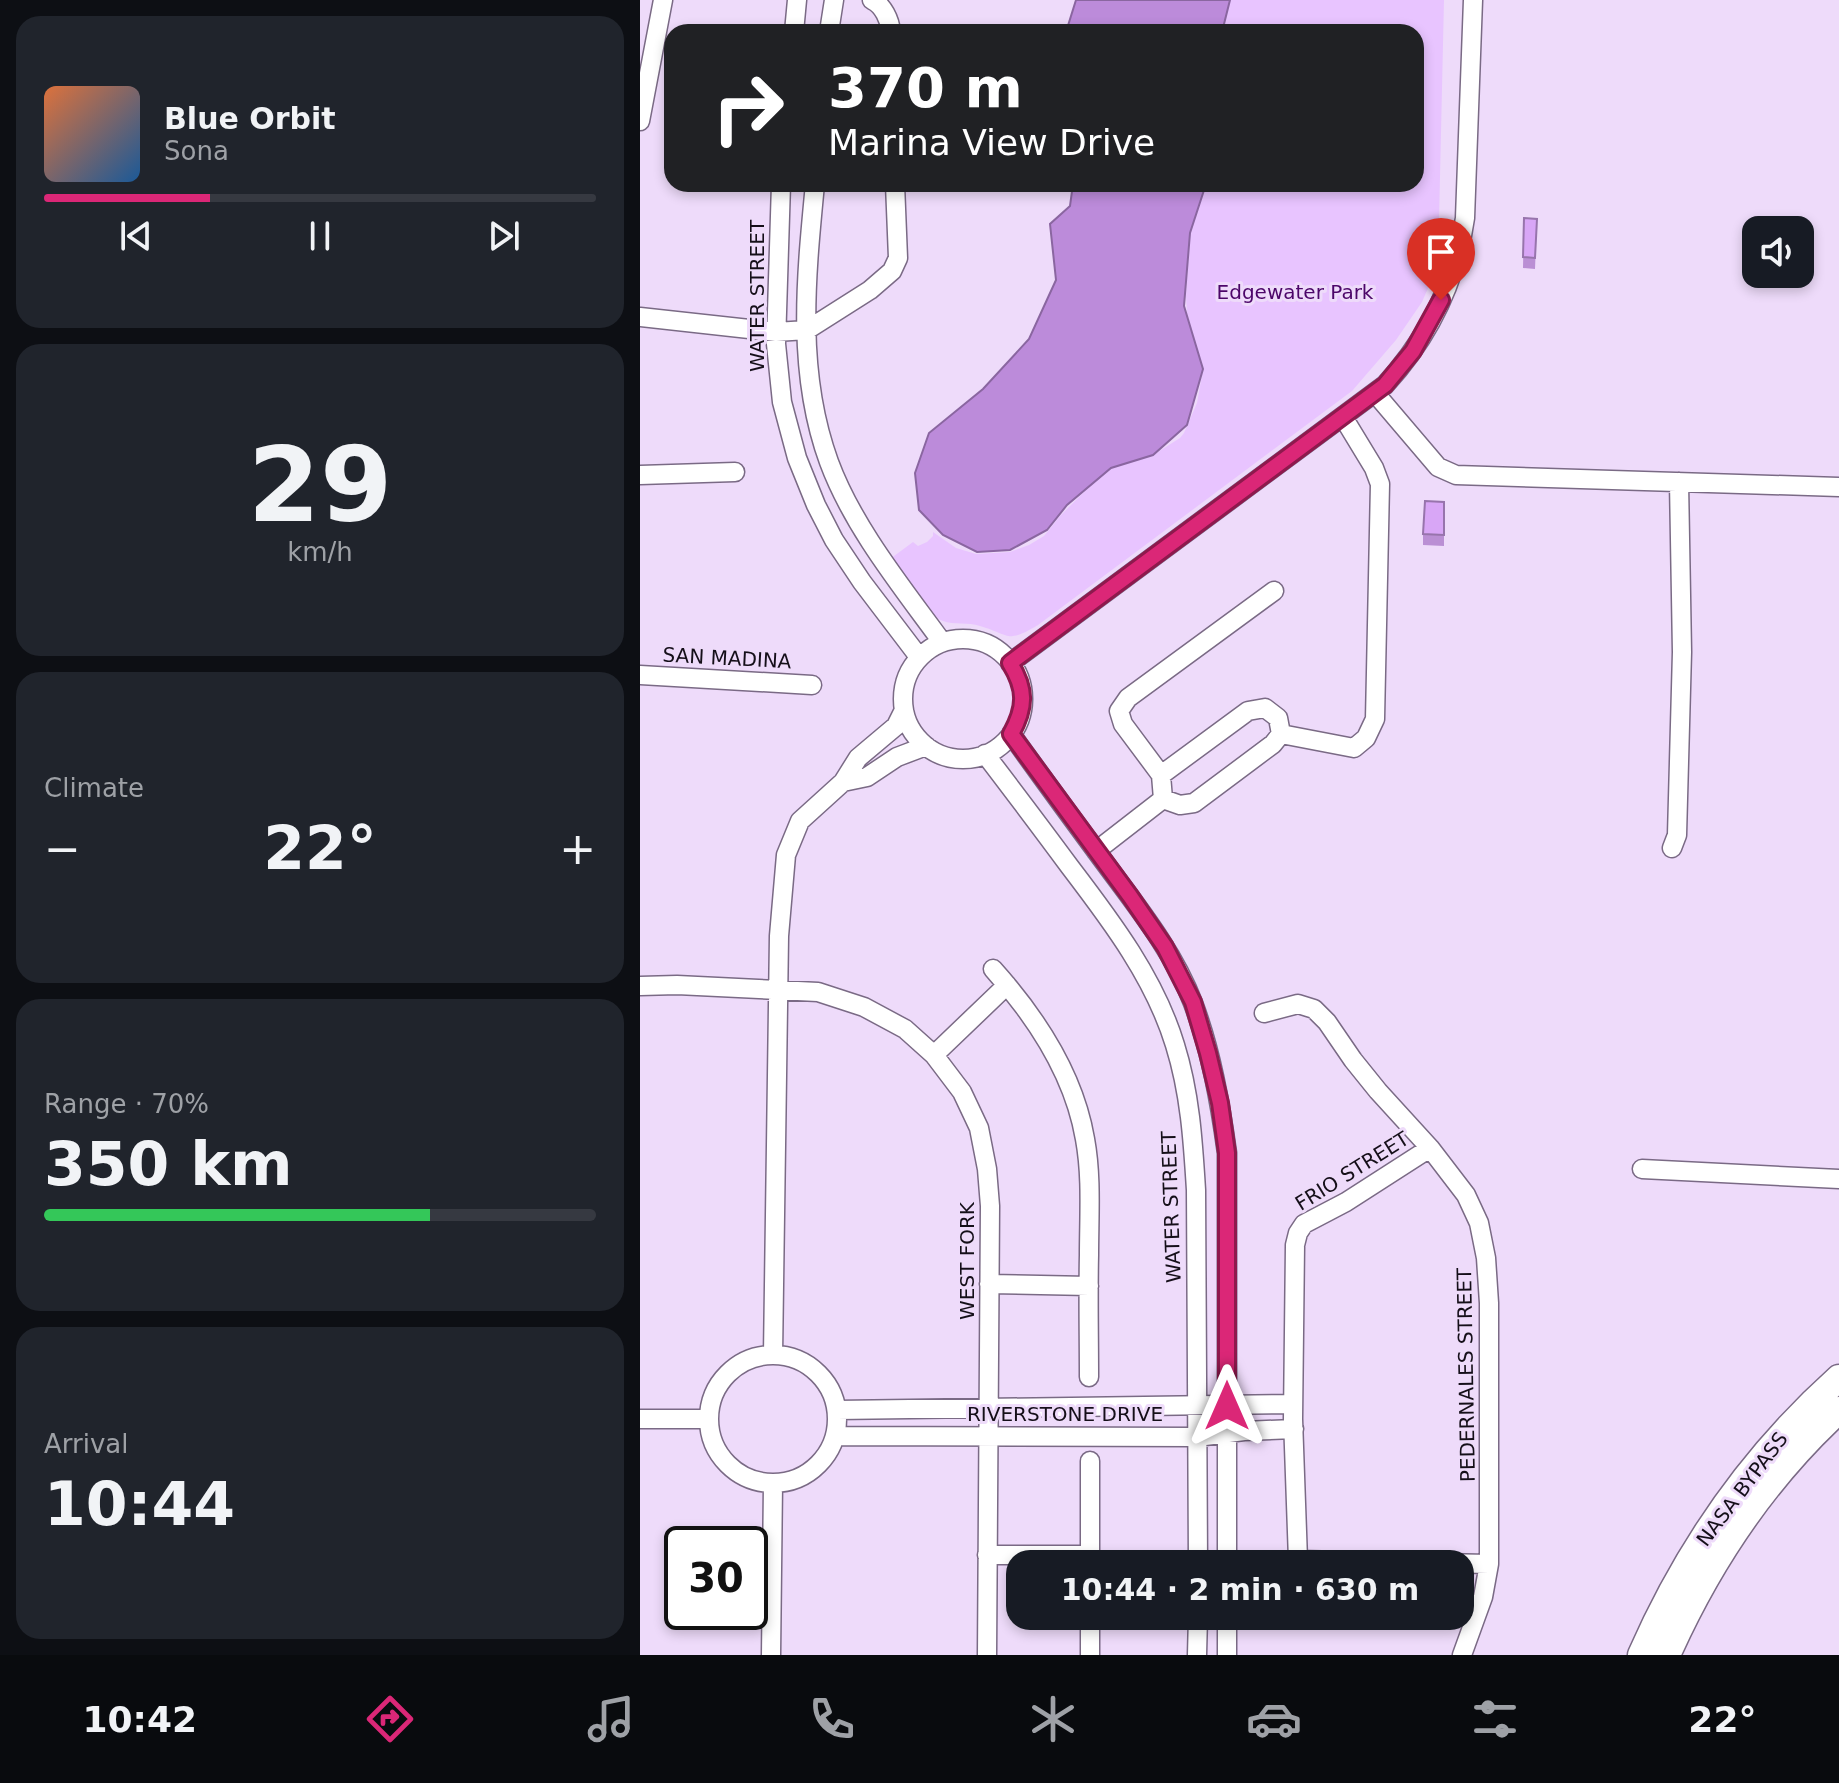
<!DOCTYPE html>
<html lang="en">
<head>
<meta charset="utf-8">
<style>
  :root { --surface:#171b24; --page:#20242c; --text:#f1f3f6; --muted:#9ea1a6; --line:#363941; --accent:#db2777 }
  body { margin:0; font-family:"DejaVu Sans",sans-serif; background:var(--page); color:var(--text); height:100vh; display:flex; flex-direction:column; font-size:30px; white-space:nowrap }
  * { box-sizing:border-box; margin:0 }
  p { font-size:26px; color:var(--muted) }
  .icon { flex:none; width:44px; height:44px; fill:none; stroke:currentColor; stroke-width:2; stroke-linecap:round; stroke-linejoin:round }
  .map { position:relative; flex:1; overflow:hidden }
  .panel { display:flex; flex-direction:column; gap:16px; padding:16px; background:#0d0f14; width:640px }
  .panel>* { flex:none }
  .top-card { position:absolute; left:24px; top:24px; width:760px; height:168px; border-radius:24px; box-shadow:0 4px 12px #0003; background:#202124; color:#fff; overflow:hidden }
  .fabs { position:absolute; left:1102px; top:216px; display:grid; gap:16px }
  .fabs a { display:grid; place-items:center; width:72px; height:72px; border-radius:16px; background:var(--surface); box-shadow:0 4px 12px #0003; font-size:40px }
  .speed { position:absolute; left:24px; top:1526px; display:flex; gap:16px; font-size:40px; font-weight:700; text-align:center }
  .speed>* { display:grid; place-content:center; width:104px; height:104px; border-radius:50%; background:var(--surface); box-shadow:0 4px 12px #0003; line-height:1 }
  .speed .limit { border:4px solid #111; border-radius:12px; background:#fff; color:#111 }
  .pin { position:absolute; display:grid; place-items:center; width:68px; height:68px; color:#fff; margin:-82px -34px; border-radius:50% 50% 50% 0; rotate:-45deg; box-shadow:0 0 8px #0007 }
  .pin .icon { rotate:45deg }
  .me { position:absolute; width:88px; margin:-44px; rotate:0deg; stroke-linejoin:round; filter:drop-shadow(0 0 6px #0008) }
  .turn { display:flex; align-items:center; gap:28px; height:168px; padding:0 32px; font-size:36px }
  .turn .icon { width:104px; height:104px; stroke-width:2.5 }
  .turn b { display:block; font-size:56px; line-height:68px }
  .big { font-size:60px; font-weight:700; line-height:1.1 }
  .panel .tile { flex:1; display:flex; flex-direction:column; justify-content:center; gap:12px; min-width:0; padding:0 28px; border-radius:24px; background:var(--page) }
  .panel .dial { align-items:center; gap:0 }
  .dial b { font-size:104px; line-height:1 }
  .song { display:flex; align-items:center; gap:24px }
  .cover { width:96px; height:96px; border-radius:12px; background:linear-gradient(135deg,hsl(20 70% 55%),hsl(210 70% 35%)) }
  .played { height:8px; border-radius:4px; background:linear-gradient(90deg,var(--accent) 30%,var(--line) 30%) }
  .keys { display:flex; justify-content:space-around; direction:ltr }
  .heat { display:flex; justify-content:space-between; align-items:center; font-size:44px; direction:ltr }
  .charge { height:12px; border-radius:6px; background:linear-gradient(90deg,#34c759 70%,var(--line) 0) }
  .trip { position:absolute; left:366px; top:1550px; width:468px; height:80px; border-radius:24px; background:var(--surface); box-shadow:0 4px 12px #0003; font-weight:700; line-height:80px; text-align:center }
  .dock { display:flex; height:128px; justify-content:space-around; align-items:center; background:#090b0e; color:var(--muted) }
  .dock .icon { width:56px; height:56px }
  .dock .selected { color:var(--accent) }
  .dock b { font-size:36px; color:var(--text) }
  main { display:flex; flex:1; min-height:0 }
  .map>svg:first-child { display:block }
</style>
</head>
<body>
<main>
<section class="panel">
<div class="tile">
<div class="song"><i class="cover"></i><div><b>Blue Orbit</b><p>Sona</p></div></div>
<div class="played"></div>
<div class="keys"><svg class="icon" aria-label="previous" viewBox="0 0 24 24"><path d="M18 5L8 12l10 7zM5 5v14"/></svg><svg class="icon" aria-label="pause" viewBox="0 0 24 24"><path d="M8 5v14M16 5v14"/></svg><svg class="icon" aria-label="next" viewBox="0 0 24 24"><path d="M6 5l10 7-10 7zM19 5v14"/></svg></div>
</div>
<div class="tile dial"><b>29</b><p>km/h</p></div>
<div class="tile"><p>Climate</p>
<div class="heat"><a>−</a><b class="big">22°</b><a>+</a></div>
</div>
<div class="tile"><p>Range · 70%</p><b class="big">350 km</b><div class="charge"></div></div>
<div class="tile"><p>Arrival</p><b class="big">10:44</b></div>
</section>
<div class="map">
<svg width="1199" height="1655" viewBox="0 0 1199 1655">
  <rect width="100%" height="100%" fill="#eedbfa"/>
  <path fill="#e8c4ff" d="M590,0H804L798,265L782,302L756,340L712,391L398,625C366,644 371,635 340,626C328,622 314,625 303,621C288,616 261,573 250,559L273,542L278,546L287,542L293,536V532L316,548L336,554L370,552L389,545L404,536L420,516L449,487L471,468L513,455L540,438L544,433L557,403L563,369L547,314L546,296L550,233L566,184H776V32H582Z"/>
  <path fill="#bc8bda" stroke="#8a66a0" stroke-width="2" d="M436,0H590L582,32H426Z
    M433,184H566L550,233L544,306L563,369L547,425L513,455L471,468L427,505L407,530L370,550L337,552L303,535L279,510L275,473L289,433L343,389L389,339L416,280L410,224L430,206Z"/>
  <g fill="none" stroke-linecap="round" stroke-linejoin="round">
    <defs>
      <path id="minor" d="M232,0C243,5 250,20 251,32
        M154,32L157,0
        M189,32L194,0
        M0,121L23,0
        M141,184L136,344L142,402L157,458L176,505L194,540L222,582L279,657
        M175,184C166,277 156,372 189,462C213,527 262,587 302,642
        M0,317L136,332L167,330L230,290L252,271L258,258L255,184
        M735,393L798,467L816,475L1199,487
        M0,475L95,472
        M263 699a60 60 0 1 1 120 0a60 60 0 1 1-120 0Z
        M370,663L745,385C788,338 816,281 825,218L833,0
        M0,675L172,685
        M625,708L638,718L641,734L633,744L554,803L540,805L523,799L521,775L608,711Z
        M371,734C401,776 431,817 462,859C495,904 533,950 553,1003C571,1051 580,1102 587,1153V1564
        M641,734L714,748L726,738L735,719L740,484L734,468L703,417
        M345,754C374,792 402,829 430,867C472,922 515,979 535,1045C550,1093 553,1141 556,1190L558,1564
        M521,775L483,724L479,711L488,698L634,591
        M203,782L227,777L257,757L286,746
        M1032,848L1037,835L1042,652L1039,482
        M456,851L523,799
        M353,969C396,1017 434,1074 445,1139C452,1177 449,1216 449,1255C448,1296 449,1336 449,1377
        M0,986L37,985L178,992L224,1007L265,1029L294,1055L322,1092L339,1128L347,1169L350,1206L347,1655
        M624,1013L658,1004L674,1009L687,1022L713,1060L738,1091L790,1148L826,1195L839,1223L846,1258L849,1303V1564L843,1597L822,1655
        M294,1055L367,985
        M790,1148L706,1202L664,1224L658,1233L655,1245L653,1419L658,1560L849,1564
        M1002,1169L1199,1179
        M349,1284L449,1286
        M133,1355L139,936L146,855L160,821L203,782L218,758L256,726L264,710
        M69 1419a64 64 0 1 1 128 0a64 64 0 1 1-128 0Z
        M197,1410L653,1404
        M0,1419H69
        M196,1436L557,1437L604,1431L654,1429
        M450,1461V1564
        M347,1555H450
        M450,1616V1655
        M131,1655L133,1484
        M557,1655L558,1616
        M587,1655V1616"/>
      <path id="highway" d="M1001,1655C1048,1548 1112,1456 1199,1378
        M1027,1655C1068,1563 1125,1478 1199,1410"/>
    </defs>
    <use href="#minor" stroke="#7a6a85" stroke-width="21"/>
    <use href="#highway" stroke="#7a6a85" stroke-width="29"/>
    <use href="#minor" stroke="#fff" stroke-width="18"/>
    <use href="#highway" stroke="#fff" stroke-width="26"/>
  </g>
  <path fill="#ba8fd4" d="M884,218L897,219L895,269L883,268Z
    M804,502V546L783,545V534Z"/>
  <path fill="#d8a6f6" stroke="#9774ac" stroke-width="2" d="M884,218L897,219L895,258L883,257Z
    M785,501L804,502V535L783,534Z"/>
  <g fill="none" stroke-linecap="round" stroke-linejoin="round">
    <defs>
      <path id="route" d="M587,1406V1153L580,1103L568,1053L553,1002L525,947L490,896L371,734C386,707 386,689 370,663L745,385L773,351L801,300"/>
    </defs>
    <use href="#route" stroke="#8e194d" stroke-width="20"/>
    <use href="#route" stroke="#db2777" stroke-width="14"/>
  </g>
  <g text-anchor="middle" stroke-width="6" stroke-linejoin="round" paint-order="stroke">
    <g font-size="20" fill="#4c0669" stroke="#eedbfa">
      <text x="655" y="299">Edgewater Park</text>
    </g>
    <g font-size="20" fill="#150f19" stroke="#eedbfa">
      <text transform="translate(117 296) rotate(-90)" y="7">WATER STREET</text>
      <text transform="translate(87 658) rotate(3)" y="7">SAN MADINA</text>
      <text transform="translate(712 1171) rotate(-32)" y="7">FRIO STREET</text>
      <text transform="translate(531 1207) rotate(-92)" y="7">WATER STREET</text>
      <text transform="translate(327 1261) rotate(-90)" y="7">WEST FORK</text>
      <text transform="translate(826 1375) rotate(-91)" y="7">PEDERNALES STREET</text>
      <text x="425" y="1421">RIVERSTONE DRIVE</text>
      <text transform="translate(1102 1489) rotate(-53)" y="7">NASA BYPASS</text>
    </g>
  </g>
</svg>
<div class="fabs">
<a><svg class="icon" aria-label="sound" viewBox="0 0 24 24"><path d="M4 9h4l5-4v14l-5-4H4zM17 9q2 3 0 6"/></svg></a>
</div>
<div class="speed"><div class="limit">30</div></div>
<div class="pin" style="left:801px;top:300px;background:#d93025"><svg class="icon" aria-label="arrive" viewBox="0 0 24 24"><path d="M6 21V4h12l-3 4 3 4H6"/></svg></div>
<svg class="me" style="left:587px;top:1406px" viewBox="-20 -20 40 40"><path d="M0-17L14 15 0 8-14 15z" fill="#db2777" stroke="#fff" stroke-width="4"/></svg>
<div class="trip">10:44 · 2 min · 630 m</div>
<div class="top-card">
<div class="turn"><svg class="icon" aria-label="right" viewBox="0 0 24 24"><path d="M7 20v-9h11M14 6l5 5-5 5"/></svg><div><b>370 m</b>Marina View Drive</div></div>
</div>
</div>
</main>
<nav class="dock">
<b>10:42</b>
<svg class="icon selected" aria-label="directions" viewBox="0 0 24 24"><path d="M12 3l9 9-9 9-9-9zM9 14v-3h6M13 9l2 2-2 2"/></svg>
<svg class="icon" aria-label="music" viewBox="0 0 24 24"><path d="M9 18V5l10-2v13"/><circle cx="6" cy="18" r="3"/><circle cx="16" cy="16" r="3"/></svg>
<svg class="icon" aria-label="phone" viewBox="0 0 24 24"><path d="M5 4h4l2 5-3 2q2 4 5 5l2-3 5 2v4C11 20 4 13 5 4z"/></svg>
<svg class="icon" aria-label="climate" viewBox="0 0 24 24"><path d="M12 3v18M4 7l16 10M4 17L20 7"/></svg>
<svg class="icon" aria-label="car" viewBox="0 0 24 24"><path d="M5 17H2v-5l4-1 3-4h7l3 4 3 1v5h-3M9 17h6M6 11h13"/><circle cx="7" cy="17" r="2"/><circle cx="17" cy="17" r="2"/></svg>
<svg class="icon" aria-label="filters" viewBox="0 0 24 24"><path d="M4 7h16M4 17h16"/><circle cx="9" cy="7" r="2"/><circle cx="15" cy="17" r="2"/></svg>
<b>22°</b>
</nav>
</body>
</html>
